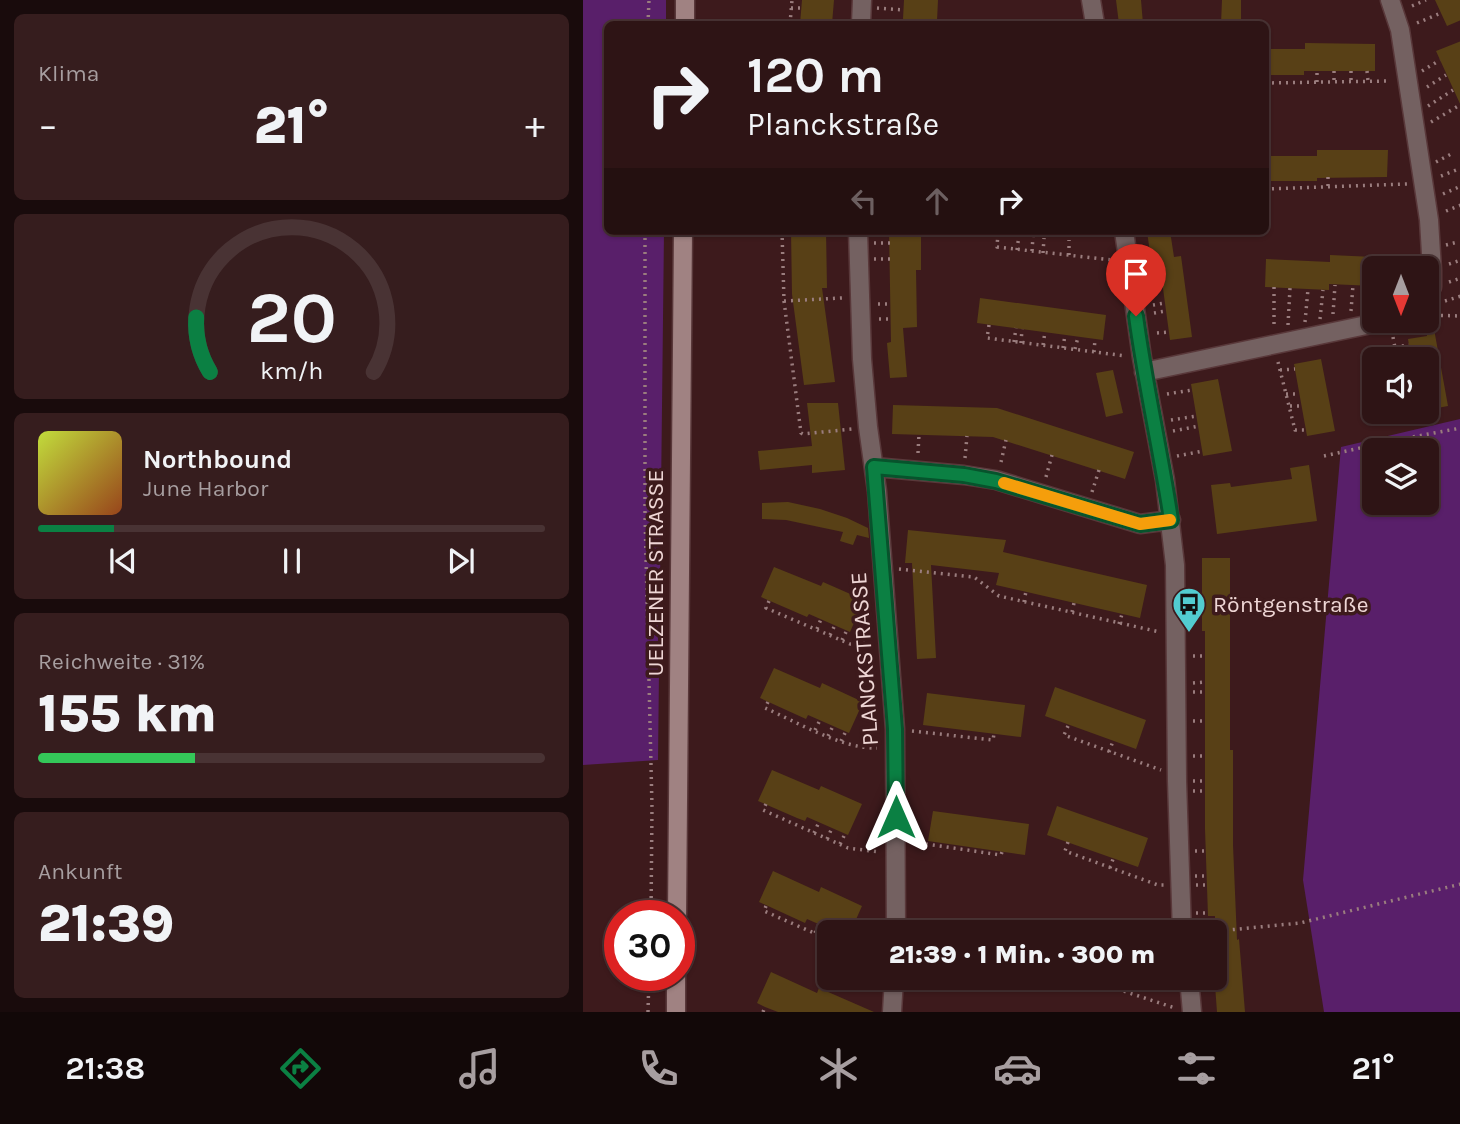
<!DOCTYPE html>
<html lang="de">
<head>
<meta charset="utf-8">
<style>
  :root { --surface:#2e1415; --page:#361d1e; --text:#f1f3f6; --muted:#a79ea0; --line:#493334; --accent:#0b8043 }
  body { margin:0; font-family:Karla,sans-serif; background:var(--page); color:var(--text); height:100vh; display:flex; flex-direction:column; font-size:26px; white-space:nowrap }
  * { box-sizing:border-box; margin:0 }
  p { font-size:23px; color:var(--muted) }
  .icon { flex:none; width:38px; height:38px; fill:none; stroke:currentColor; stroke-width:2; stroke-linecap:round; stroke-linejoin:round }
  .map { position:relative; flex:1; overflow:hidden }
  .sheet { display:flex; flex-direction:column; gap:14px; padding:14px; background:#190b0c; width:583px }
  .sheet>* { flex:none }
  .guide { position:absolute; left:21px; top:21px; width:665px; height:214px; border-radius:10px; box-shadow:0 2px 5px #0004,0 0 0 2px var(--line); background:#2e1415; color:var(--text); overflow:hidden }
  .needle { width:46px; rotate:180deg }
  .controls { position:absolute; left:779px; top:256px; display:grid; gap:14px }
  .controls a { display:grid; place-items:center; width:77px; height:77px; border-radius:10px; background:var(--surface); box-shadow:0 2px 5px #0004,0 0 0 2px var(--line); font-size:35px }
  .speed { position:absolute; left:21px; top:900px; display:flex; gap:14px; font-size:35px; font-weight:700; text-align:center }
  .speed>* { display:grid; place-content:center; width:91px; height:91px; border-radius:50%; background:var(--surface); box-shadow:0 2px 5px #0004,0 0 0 2px var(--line); line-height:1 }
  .speed .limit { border:10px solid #d22; background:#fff; color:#111 }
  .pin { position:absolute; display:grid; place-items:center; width:60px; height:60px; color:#fff; margin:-72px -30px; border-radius:50% 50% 50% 0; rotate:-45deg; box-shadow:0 0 7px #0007 }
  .pin .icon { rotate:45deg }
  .me { position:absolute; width:77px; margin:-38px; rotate:0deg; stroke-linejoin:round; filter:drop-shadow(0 0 5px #0008) }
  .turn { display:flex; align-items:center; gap:24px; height:147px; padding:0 28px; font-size:32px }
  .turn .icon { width:91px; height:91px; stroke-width:2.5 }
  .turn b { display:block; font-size:49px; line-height:60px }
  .lanes { display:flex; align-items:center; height:66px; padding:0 28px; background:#0003; justify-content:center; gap:35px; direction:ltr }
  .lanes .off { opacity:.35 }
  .big { font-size:52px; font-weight:800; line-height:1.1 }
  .sheet .card { flex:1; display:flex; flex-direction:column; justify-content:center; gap:10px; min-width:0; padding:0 24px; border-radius:10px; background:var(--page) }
  .sheet .dial { align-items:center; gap:0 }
  .dial svg { height:182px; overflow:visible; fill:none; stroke:var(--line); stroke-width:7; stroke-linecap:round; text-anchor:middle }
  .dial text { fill:var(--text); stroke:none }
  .song { display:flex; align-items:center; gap:21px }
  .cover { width:84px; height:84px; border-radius:10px; background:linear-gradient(135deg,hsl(70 70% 55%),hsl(20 70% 35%)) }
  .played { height:7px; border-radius:4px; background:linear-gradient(90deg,var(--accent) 15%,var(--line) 15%) }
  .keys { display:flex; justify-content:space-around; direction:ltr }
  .heat { display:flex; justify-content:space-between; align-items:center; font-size:38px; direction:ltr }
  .charge { height:10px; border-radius:5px; background:linear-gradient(90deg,#34c759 31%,var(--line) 0) }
  .trip { position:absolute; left:234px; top:920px; width:410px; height:70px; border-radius:10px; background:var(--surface); box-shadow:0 2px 5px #0004,0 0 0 2px var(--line); font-weight:800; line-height:70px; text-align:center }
  .tabs { display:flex; height:112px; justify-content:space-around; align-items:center; background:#120808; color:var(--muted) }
  .tabs .icon { width:49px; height:49px }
  .tabs .current { color:var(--accent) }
  .tabs b { font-size:32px; color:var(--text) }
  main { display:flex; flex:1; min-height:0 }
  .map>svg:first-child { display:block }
</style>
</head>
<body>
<main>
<section class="sheet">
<div class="card"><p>Klima</p>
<div class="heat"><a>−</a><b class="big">21°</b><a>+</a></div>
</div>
<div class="card dial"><svg viewBox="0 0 100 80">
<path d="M14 69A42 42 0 1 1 86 69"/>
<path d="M14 69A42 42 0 0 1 8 45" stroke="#0b8043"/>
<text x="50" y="56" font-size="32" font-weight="700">20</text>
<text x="50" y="72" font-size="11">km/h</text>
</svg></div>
<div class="card">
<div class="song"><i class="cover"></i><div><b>Northbound</b><p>June Harbor</p></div></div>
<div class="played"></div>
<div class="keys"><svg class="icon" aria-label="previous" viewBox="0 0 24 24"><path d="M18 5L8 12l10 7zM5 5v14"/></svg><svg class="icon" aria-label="pause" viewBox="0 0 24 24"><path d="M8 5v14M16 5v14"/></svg><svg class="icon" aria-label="next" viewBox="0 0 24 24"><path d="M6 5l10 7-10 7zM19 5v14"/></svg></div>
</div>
<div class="card"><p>Reichweite · 31%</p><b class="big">155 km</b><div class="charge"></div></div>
<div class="card"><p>Ankunft</p><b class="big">21:39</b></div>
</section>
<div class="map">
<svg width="878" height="1012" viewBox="0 0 878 1012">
  <rect width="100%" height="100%" fill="#3d1a1c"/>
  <path fill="#591f6a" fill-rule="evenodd" d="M0,0H83V24H24V231H81L75,760L0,765Z
    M877,419V1012H741L720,880L758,447ZM791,450H844V502H791Z"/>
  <path fill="#584016" d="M219,0H251L249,24H217Z
    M321,0H355L354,21L320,19Z
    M533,0H558L560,24H536Z
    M639,0H658V24H638Z
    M852,0H878V20L864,26Z
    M878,41V106L853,51Z
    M722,43L792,44V71H721V75H682V49H722Z
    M734,150H805L804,177L734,178V181H682V156H734Z
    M208,231H243L244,288H239L252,382L221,385L209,294Z
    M306,231H338V270H333L334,327L320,328L324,377L307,378L304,343L308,342Z
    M564,231H587L591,257L598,256L609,337L587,340L576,259L568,260Z
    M747,255L791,257V286L746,284V290L682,287L683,259L747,262Z
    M397,298L523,315L520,340L394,323Z
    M851,329L865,406L844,410V359H828L825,339L844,336V330Z
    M738,359L752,431L724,436L711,364Z
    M530,370L540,413L523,417L513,373Z
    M635,379L649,451L620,456L608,384Z
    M224,403H255L262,470L229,473V465L177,470L175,451L229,446Z
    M310,405L414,408L551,452L542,479L410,437L309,434Z
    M726,465L734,521L634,534L628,485L647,483L648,487L709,479L707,468Z
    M205,502L237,509L264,518L285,528L286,538L274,535L270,545L257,541L260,532L203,520L179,519V503Z
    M325,530L423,540L420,552L564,585L557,618L413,585L416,573L348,565L353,658L334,659L329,563H322Z
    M619,558H647V750H650V845L654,940L656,939L662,1012H634L632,985V916H625L622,829V631H619Z
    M191,567L238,586L240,582L281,600L267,632L226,614L224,617L178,597Z
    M191,668L237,688L239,683L280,702L266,733L225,715L223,719L177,698Z
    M472,687L563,720L553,749L462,716Z
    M344,693L442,705L438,737L340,725Z
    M189,770L236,790L238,786L279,804L265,835L224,817L222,821L214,818L175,801Z
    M474,806L565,838L555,867L464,835Z
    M350,811L446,824L442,855L345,841Z
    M190,871L236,892L238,887L279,906L267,933H256L224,919L222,923L176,902Z
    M188,972L234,993L236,988L291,1012H195L182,1007L174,1003Z"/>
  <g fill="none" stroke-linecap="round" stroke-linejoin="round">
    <defs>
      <path id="street" d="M508,0L512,24
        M807,0L817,30L846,220L849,270V287L844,296
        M278,24L279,0
        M275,231L279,359L285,427L294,491L312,729L313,933
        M541,231L559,358L582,480L592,565L594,781L599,933
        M561,372L807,320
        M291,467L381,475L413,480L557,524L588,520
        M606,978L609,1012
        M309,1012L311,978"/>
      <path id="secondary" d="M102,24V0
        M94,915L100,231
        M93,1012V975"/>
    </defs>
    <use href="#street" stroke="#59383a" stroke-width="21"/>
    <use href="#secondary" stroke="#59383a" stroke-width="21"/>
    <path stroke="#9a7d7e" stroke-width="3.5" stroke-dasharray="2 5" stroke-linecap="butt" d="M829,6L843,0
      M208,8H219
      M294,8L320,10
      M834,23L858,13
      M65,24L66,0
      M207,24L209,0
      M751,71V82
      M768,71V82
      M784,71L785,81
      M839,71L857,60
      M734,82V71
      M682,83L806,81
      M844,87L863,75
      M845,106L870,90
      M848,122L877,105
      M853,162L870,153
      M858,176L876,169
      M745,177V187
      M682,189L824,184
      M860,194L878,186
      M863,211L878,205
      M62,231V514L69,807L68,915
      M199,231L201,301L218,433L220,434L269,429
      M415,233L414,247L529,260
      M291,243H307
      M863,245L875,242
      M434,250L436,235
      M449,251L450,236
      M460,253L461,238
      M486,255V240
      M291,259H307
      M866,264L878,260
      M567,282L579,280
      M866,282L878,278
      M691,287V327
      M201,301L259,298
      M862,301L878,296
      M295,304H307
      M570,305L582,303
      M785,308L786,286
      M768,311L770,285
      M571,313L583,311
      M750,314L752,285
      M844,315L878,316
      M296,319H308
      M737,319L740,290
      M722,322L725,289
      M406,325L404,338L543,356
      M705,325L707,288
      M574,333L586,332
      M810,337L814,359
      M431,342L433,328
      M438,343L439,329
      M460,345L462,332
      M812,347L826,345
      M480,348L482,335
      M492,349L495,337
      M511,352L512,339
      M695,362L712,430H723
      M697,370L712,369
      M584,394L609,390
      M703,394H716
      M707,406H719
      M588,420L614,416
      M590,431L616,426
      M335,453L336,434
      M594,456L620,451
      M741,456L813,440L878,428
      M382,458L384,436
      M418,462L423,440
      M463,477L469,455
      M509,492L516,470
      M316,569L391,577L416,596L577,632
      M186,601L183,608L267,644L288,643
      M441,602L443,591
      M489,612L491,603
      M536,624L539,614
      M234,629L238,619
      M247,635L252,625
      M259,640L264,630
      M610,656H622
      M610,683L622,682
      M610,692H622
      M185,702L182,708C214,722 259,749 294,748
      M610,721H622
      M485,726L481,735L578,770
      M232,730L237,720
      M329,731L410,740L411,734
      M245,736L250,726
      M258,741L263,731
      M526,752L530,741
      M610,756H622
      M610,781H622
      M610,791H622
      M183,804L180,810L265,848L296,852
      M231,833L236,822
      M244,839L249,828
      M329,842L418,855L419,852
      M485,842L482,851L575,885H581
      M257,844L262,834
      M612,851H624
      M527,868L530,859
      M612,876H624
      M613,885H625
      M183,906L181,911L247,940
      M613,913H625
      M232,933L236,924
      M247,933L249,929
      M615,933L717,923L878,884
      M501,978L592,1008
      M531,989L535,978
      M65,1012L66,975
      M180,1012L182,1007"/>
    <use href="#street" stroke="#746161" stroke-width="18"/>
    <use href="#secondary" stroke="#a08282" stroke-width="18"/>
  </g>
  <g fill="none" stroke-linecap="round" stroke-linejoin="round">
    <defs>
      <path id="route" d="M313,817L312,729L291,467L381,475L413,481L557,524L588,520C578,452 562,384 553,316"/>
    </defs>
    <use href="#route" stroke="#07532c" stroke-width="18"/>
    <use href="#route" stroke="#0b8043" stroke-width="12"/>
    <path stroke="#f59e0b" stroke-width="12" d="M421,483L557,524L587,520"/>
  </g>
  <defs>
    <symbol id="bus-pin" viewBox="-11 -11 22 30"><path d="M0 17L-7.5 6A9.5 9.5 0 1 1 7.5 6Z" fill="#52ccd0" stroke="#3d1a1c"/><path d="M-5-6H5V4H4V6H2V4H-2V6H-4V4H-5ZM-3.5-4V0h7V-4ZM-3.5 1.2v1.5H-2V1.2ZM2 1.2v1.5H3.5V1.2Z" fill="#111"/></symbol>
  </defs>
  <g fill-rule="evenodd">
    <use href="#bus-pin" x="587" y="585" width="38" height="52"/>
  </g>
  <g text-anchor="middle" stroke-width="7" stroke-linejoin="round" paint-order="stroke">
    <g font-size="23" fill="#eed6d5" stroke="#3d1a1c">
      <text transform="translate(72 573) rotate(-90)" y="8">UELZENER STRASSE</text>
      <text transform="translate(281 659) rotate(-94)" y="8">PLANCKSTRASSE</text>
    </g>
    <g font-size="23" fill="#eed6d5" stroke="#3d1a1c" text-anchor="start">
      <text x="630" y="612">Röntgenstraße</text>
    </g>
  </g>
</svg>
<div class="controls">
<a><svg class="needle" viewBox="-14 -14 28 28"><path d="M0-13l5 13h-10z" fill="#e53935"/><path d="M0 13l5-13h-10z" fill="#a79ea0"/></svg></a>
<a><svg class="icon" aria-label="sound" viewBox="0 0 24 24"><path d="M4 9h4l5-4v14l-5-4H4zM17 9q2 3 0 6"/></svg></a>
<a><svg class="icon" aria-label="layers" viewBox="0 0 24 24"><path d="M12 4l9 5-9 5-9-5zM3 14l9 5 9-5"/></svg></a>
</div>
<div class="speed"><div class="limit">30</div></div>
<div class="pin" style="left:553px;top:316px;background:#d93025"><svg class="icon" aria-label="arrive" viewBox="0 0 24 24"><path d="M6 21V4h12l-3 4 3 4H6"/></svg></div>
<svg class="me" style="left:313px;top:817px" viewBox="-20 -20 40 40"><path d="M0-17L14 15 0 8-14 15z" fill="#0b8043" stroke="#fff" stroke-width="4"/></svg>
<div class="trip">21:39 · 1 Min. · 300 m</div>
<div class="guide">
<div class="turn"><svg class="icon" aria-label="right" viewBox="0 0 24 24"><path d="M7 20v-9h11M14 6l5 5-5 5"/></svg><div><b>120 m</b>Planckstraße</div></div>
<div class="lanes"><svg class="icon off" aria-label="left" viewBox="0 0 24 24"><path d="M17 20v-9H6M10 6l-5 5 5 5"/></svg><svg class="icon off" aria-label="ahead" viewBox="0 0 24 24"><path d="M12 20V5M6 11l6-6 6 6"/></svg><svg class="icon" aria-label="right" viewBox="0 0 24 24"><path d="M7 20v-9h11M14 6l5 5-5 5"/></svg></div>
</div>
</div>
</main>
<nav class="tabs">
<b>21:38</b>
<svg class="icon current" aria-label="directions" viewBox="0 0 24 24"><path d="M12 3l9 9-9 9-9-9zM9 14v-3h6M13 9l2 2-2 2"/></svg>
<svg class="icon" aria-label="music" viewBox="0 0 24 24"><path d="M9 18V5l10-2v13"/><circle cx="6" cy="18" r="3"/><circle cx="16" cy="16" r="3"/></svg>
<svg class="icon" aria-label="phone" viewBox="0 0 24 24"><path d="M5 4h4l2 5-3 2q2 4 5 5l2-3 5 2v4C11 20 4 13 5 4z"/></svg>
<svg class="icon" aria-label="climate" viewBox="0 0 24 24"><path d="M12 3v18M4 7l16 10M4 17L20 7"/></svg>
<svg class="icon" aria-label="car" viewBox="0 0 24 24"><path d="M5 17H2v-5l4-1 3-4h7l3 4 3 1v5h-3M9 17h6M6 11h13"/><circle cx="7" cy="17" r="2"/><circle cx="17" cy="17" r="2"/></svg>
<svg class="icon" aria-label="filters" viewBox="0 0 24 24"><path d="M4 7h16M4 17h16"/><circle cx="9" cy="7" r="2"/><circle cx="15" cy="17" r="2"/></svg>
<b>21°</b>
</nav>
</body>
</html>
